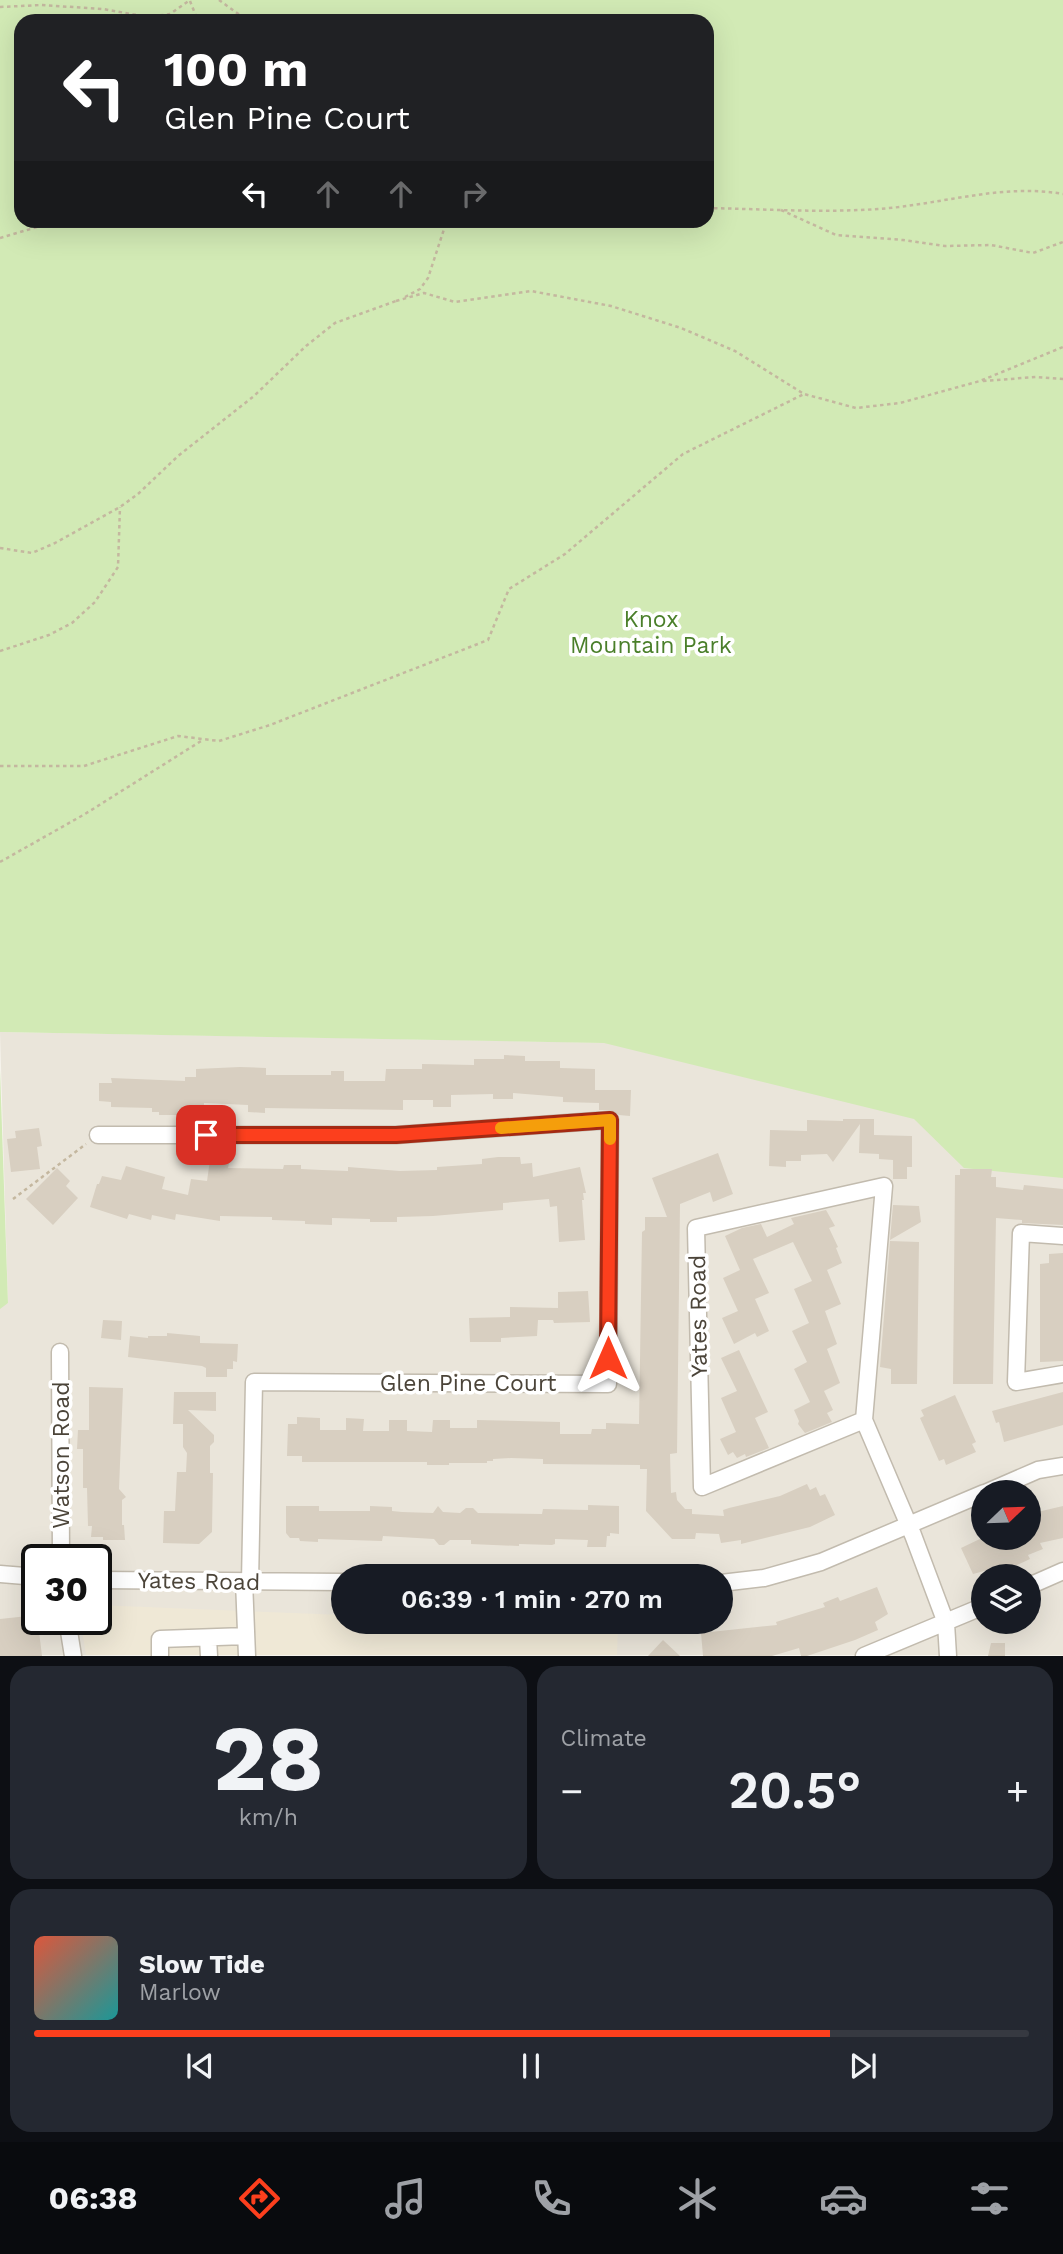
<!DOCTYPE html>
<html lang="en">
<head>
<meta charset="utf-8">
<style>
  :root { --surface:#171b24; --page:#242831; --text:#f1f3f6; --muted:#9ea1a6; --line:#363941; --accent:#fc3f1d }
  body { margin:0; font-family:"Work Sans",sans-serif; background:var(--page); color:var(--text); height:100vh; display:flex; flex-direction:column; font-size:26px; white-space:nowrap }
  * { box-sizing:border-box; margin:0 }
  p { font-size:23px; color:var(--muted) }
  .icon { flex:none; width:38px; height:38px; fill:none; stroke:currentColor; stroke-width:2; stroke-linecap:round; stroke-linejoin:round }
  .map { position:relative; height:1656px; overflow:hidden }
  .sheet { display:flex; flex-direction:column; gap:10px; padding:10px; background:#0d0f14; flex:1 }
  .sheet>* { flex:none }
  .banner { position:absolute; left:14px; top:14px; width:700px; height:214px; border-radius:21px; box-shadow:0 7px 28px #0002; background:#202124; color:#fff; overflow:hidden }
  .needle { width:46px; rotate:67deg }
  .buttons { position:absolute; left:971px; top:1480px; display:grid; gap:14px }
  .buttons a { display:grid; place-items:center; width:70px; height:70px; border-radius:50%; background:var(--surface); box-shadow:0 7px 28px #0002; font-size:35px }
  .speed { position:absolute; left:21px; top:1544px; display:flex; gap:14px; font-size:35px; font-weight:700; text-align:center }
  .speed>* { display:grid; place-content:center; width:91px; height:91px; border-radius:50%; background:var(--surface); box-shadow:0 7px 28px #0002; line-height:1 }
  .speed .limit { border:4px solid #111; border-radius:10px; background:#fff; color:#111 }
  .pin { position:absolute; display:grid; place-items:center; width:60px; height:60px; color:#fff; margin:-30px; border-radius:14px; box-shadow:0 4px 10px #0006 }
  .me { position:absolute; width:77px; margin:-38px; rotate:0deg; stroke-linejoin:round; filter:drop-shadow(0 0 5px #0008) }
  .turn { display:flex; align-items:center; gap:24px; height:147px; padding:0 35px; font-size:32px }
  .turn .icon { width:91px; height:91px; stroke-width:2.5 }
  .turn b { display:block; font-size:49px; line-height:60px }
  .lanes { display:flex; align-items:center; height:66px; padding:0 35px; background:#0003; justify-content:center; gap:35px; direction:ltr }
  .lanes .off { opacity:.35 }
  .big { font-size:52px; font-weight:600; line-height:1.1 }
  .sheet .widget { flex:1; display:flex; flex-direction:column; justify-content:center; gap:10px; min-width:0; padding:0 24px; border-radius:21px; background:var(--page) }
  .sheet .dial { align-items:center; gap:0 }
  .dial b { font-size:91px; line-height:1 }
  .song { display:flex; align-items:center; gap:21px }
  .cover { width:84px; height:84px; border-radius:10px; background:linear-gradient(135deg,hsl(10 70% 55%),hsl(180 70% 35%)) }
  .played { height:7px; border-radius:4px; background:linear-gradient(90deg,var(--accent) 80%,var(--line) 80%) }
  .keys { display:flex; justify-content:space-around; direction:ltr }
  .heat { display:flex; justify-content:space-between; align-items:center; font-size:38px; direction:ltr }
  .sheet .tiles { flex:1; display:grid; gap:10px; grid-template-columns:1fr 1fr }
  .widget:last-child { grid-column:span 2 }
  .trip { position:absolute; left:331px; top:1564px; width:402px; height:70px; border-radius:35px; background:var(--surface); box-shadow:0 7px 28px #0002; font-weight:600; line-height:70px; text-align:center }
  .menu { display:flex; height:112px; justify-content:space-around; align-items:center; background:#090b0e; color:var(--muted) }
  .menu .icon { width:49px; height:49px }
  .menu .selected { color:var(--accent) }
  .menu b { font-size:32px; color:var(--text) }
  .map>svg:first-child { display:block }
</style>
</head>
<body>
<div class="map">
<svg width="1063" height="1656" viewBox="0 0 1063 1656">
  <rect width="100%" height="100%" fill="#f6f3ec"/>
  <path fill="#eae5da" fill-rule="evenodd" d="M0,1032L1063,1051V1655H0V1306L8,1303ZM984,1493H1029V1538H984ZM37,1559H96V1619H37ZM343,1577H721V1622H343ZM984,1577H1029V1622H984Z"/>
  <path fill="#efe8d6" d="M96,1605L343,1615V1622H546L618,1625L617,1655H86L80,1619H96Z"/>
  <path fill="#d2eab5" fill-rule="evenodd" d="M0,0H1063V1178L964,1168L914,1119L604,1043L0,1032ZM21,21H707V220H21Z
    M0,1070L8,1303L0,1309Z"/>
  <path fill="#d8cfc1" d="M504,1055L525,1056V1061H560V1068L595,1069V1090H631L630,1116L619,1115L610,1110H599V1103L563,1102V1097L513,1093V1099H493V1094L451,1095V1107H433V1100H403V1110L265,1108V1113L248,1112V1105L204,1103V1110H178V1115H159V1112H152V1108L111,1107V1102L99,1101V1083H112L111,1078L185,1081V1077H196V1069L240,1067L266,1068V1075H331V1071H344V1081H385L386,1069H422V1064L474,1065V1059H504Z
    M843,1119H874V1135L912,1136V1167H907V1179H893V1160L879,1159V1154L859,1153L860,1124L833,1162L827,1154L801,1155V1161H786V1167L769,1166L770,1130L807,1131V1120L843,1121Z
    M39,1128L42,1146L37,1147L40,1169L11,1172L7,1139L16,1138L15,1131Z
    M718,1153L733,1194L713,1202L710,1192L680,1204L677,1453L670,1454L671,1493L676,1492L677,1500L685,1509H692V1514L724,1516L723,1510L729,1508L780,1496L807,1484L810,1490L816,1487L820,1496L825,1494L835,1515L810,1527L741,1544V1540L721,1543L719,1534L696,1533L695,1539H672L646,1511L647,1469H640V1465L543,1464V1459L511,1458L493,1459V1461H487V1463H449V1465H427V1462H302V1456H287L288,1424H297V1417L320,1418V1430H346V1418L364,1419L363,1431H389V1420H407V1431L432,1432L433,1420H450V1428H477V1420L560,1422V1434H591L592,1429H606V1423L639,1424L642,1232L645,1230V1217H667L652,1178Z
    M498,1157H520L521,1164L532,1163L533,1177L580,1167L586,1193H583L584,1200H582L585,1240L559,1242L557,1206L550,1207L549,1199L503,1203V1210L433,1216L397,1217V1222H370V1219L332,1218V1225L305,1224V1221L272,1220V1217L220,1216V1221L176,1214L175,1220L152,1215L151,1220L129,1214L127,1219L90,1207L97,1184H99L102,1176L121,1180L126,1166L165,1177L162,1189L188,1195L191,1179L207,1181L210,1160L229,1163L228,1168L283,1169L284,1165H301V1169L322,1170L348,1171V1167L400,1171L437,1170V1167L482,1164V1159Z
    M57,1168L70,1181L66,1186L78,1198L53,1225L26,1199Z
    M960,1169H992L991,1177H996V1187L1023,1190L1024,1185L1063,1189V1225L1022,1223V1220L996,1218L993,1384H953L955,1175H960Z
    M893,1205L919,1206L921,1222L890,1240Z
    M826,1210L835,1226L829,1228L838,1247L836,1248L842,1263L827,1270L841,1304L825,1311L837,1344L827,1349L840,1383L824,1391L833,1410L827,1413L832,1422L805,1433L798,1424L799,1421L794,1410L810,1402L794,1369L807,1362L792,1331L809,1323L794,1289L812,1281L793,1242L753,1259L769,1293L755,1299L769,1331L757,1337L755,1333L734,1344L722,1318L738,1311L723,1278L740,1270L725,1236L742,1228L761,1224L767,1237L794,1224L791,1218Z
    M890,1241L919,1242L917,1384H891V1369L880,1367Z
    M1063,1253V1361L1040,1362V1264L1049,1263V1254Z
    M588,1291L590,1322L554,1323L553,1320H538L537,1336L501,1338V1342H470L469,1318L510,1317V1307L558,1308V1292Z
    M103,1320L122,1321L121,1340L101,1338Z
    M167,1333L200,1336V1343L238,1344L237,1362L233,1361V1369H227V1377H206V1368L202,1366L128,1357L130,1336L148,1338V1336H167Z
    M739,1350L768,1412L755,1418L769,1448L746,1457L745,1454L737,1458L733,1452L728,1455L720,1439L736,1432L721,1398L737,1391L721,1358Z
    M89,1387L123,1388L119,1489L126,1497L122,1500V1525H124L125,1540H103V1537H91L92,1526H88L87,1488H83V1449H77L78,1430H89Z
    M174,1392H216V1411L188,1410L214,1435V1442L210,1446V1473H213L212,1532L199,1544L163,1543L164,1511H175L177,1472H186L187,1453L183,1447V1424H173Z
    M1063,1392V1425L1004,1442L999,1422L996,1423L992,1411Z
    M955,1395L976,1442L972,1444L976,1452L946,1465L944,1459L939,1461L920,1418L924,1416L921,1410Z
    M588,1505L619,1506V1534L610,1533V1536H607L606,1547H587L588,1540L555,1539V1544L552,1545L519,1544V1546L471,1544V1540H450L444,1545H439L434,1539L383,1536L382,1541L318,1539V1542L300,1541L299,1538H290L286,1533V1506H319V1511H370V1506L392,1507V1511L402,1512L433,1513L438,1506L443,1512L460,1513L466,1508H473L478,1513L542,1514L543,1509L588,1510Z
    M1063,1506V1538L1040,1543L1043,1549L1028,1555L1030,1559L991,1577L988,1570L973,1574L961,1548L982,1538H1029V1514Z
    M877,1587L888,1614L875,1622L878,1630L855,1640L807,1656H801L799,1648L772,1656H703L701,1633L777,1625L776,1622L825,1607L823,1603L838,1597L840,1601Z
    M37,1615L42,1656H0V1619Z
    M663,1640L680,1656H648Z
    M991,1643H1005V1656H988Z"/>
  <g fill="none" stroke-linecap="round" stroke-linejoin="round">
    <defs>
      <path id="minor" d="M98,1135H396L610,1120L608,1384L254,1382L250,1582
        M1063,1236L1021,1233L1016,1382L1063,1374
        M60,1352L61,1559
        M864,1420L702,1487L696,1228L884,1186L864,1420L913,1535L946,1623L948,1656
        M985,1493L1038,1470L1063,1466
        M0,1574L37,1577
        M96,1580L343,1582
        M244,1581L247,1656
        M721,1583L764,1578L821,1562L984,1493
        M1029,1586L1063,1571
        M67,1619L73,1656
        M208,1638L209,1656
        M160,1656V1639L246,1636
        M864,1656L984,1606"/>
    </defs>
    <use href="#minor" stroke="#c2bbae" stroke-width="19"/>
    <path stroke="#c4b79f" stroke-width="2.5" stroke-dasharray="3.5 3.5" stroke-linecap="butt" d="M219,0L248,21
      M190,1L198,21
      M0,7L41,5L103,9L148,17L170,14L190,0
      M707,208C764,209 821,213 878,209C939,205 1002,183 1063,194
      M781,210L836,235L903,240L945,246L991,245L1033,253L1063,242
      M0,238L61,220
      M405,297L420,289L428,278L447,220
      M396,301L424,293L455,302L531,291L611,306L681,328L735,351L804,394L856,408L900,403L980,381L1063,347
      M983,381L1036,377L1063,379
      M0,548L32,553L55,543L120,507L138,494L178,456L254,396L306,346L335,323L396,301
      M0,651L49,635L72,623L95,602L118,567L120,507
      M0,766H84L178,736L219,741L270,725L488,640L509,589L565,554L683,454L804,394
      M0,862L85,814L201,741
      M13,1199L86,1144"/>
    <use href="#minor" stroke="#fff" stroke-width="16"/>
  </g>
  <g fill="none" stroke-linecap="round" stroke-linejoin="round">
    <defs>
      <path id="route" d="M206,1135H396L610,1120L608,1358"/>
    </defs>
    <use href="#route" stroke="#a42913" stroke-width="18"/>
    <use href="#route" stroke="#fc3f1d" stroke-width="12"/>
    <path stroke="#f59e0b" stroke-width="12" d="M501,1128L610,1120V1139"/>
  </g>
  <g text-anchor="middle" stroke-width="7" stroke-linejoin="round" paint-order="stroke">
    <g font-size="23" fill="#4a7f2a" stroke="#fff">
      <text x="651" y="627">Knox<tspan x="651" dy="26">Mountain Park</tspan></text>
    </g>
    <g font-size="23" fill="#4b4439" stroke="#fff">
      <text transform="translate(698 1316) rotate(-91)" y="8">Yates Road</text>
      <text x="468" y="1391">Glen Pine Court</text>
      <text transform="translate(61 1455) rotate(-90)" y="8">Watson Road</text>
      <text transform="translate(199 1581) rotate(1)" y="8">Yates Road</text>
    </g>
  </g>
</svg>
<div class="buttons">
<a><svg class="needle" viewBox="-14 -14 28 28"><path d="M0-13l5 13h-10z" fill="#e53935"/><path d="M0 13l5-13h-10z" fill="#9ea1a6"/></svg></a>
<a><svg class="icon" aria-label="layers" viewBox="0 0 24 24"><path d="M12 4l9 5-9 5-9-5zM3 14l9 5 9-5"/></svg></a>
</div>
<div class="speed"><div class="limit">30</div></div>
<div class="pin" style="left:206px;top:1135px;background:#d93025"><svg class="icon" aria-label="arrive" viewBox="0 0 24 24"><path d="M6 21V4h12l-3 4 3 4H6"/></svg></div>
<svg class="me" style="left:608px;top:1358px" viewBox="-20 -20 40 40"><path d="M0-17L14 15 0 8-14 15z" fill="#fc3f1d" stroke="#fff" stroke-width="4"/></svg>
<div class="trip">06:39 · 1 min · 270 m</div>
<div class="banner">
<div class="turn"><svg class="icon" aria-label="left" viewBox="0 0 24 24"><path d="M17 20v-9H6M10 6l-5 5 5 5"/></svg><div><b>100 m</b>Glen Pine Court</div></div>
<div class="lanes"><svg class="icon" aria-label="left" viewBox="0 0 24 24"><path d="M17 20v-9H6M10 6l-5 5 5 5"/></svg><svg class="icon off" aria-label="ahead" viewBox="0 0 24 24"><path d="M12 20V5M6 11l6-6 6 6"/></svg><svg class="icon off" aria-label="ahead" viewBox="0 0 24 24"><path d="M12 20V5M6 11l6-6 6 6"/></svg><svg class="icon off" aria-label="right" viewBox="0 0 24 24"><path d="M7 20v-9h11M14 6l5 5-5 5"/></svg></div>
</div>
</div>
<section class="sheet">
<div class="tiles">
<div class="widget dial"><b>28</b><p>km/h</p></div>
<div class="widget"><p>Climate</p>
<div class="heat"><a>−</a><b class="big">20.5°</b><a>+</a></div>
</div>
<div class="widget">
<div class="song"><i class="cover"></i><div><b>Slow Tide</b><p>Marlow</p></div></div>
<div class="played"></div>
<div class="keys"><svg class="icon" aria-label="previous" viewBox="0 0 24 24"><path d="M18 5L8 12l10 7zM5 5v14"/></svg><svg class="icon" aria-label="pause" viewBox="0 0 24 24"><path d="M8 5v14M16 5v14"/></svg><svg class="icon" aria-label="next" viewBox="0 0 24 24"><path d="M6 5l10 7-10 7zM19 5v14"/></svg></div>
</div>
</div>
</section>
<nav class="menu">
<b>06:38</b>
<svg class="icon selected" aria-label="directions" viewBox="0 0 24 24"><path d="M12 3l9 9-9 9-9-9zM9 14v-3h6M13 9l2 2-2 2"/></svg>
<svg class="icon" aria-label="music" viewBox="0 0 24 24"><path d="M9 18V5l10-2v13"/><circle cx="6" cy="18" r="3"/><circle cx="16" cy="16" r="3"/></svg>
<svg class="icon" aria-label="phone" viewBox="0 0 24 24"><path d="M5 4h4l2 5-3 2q2 4 5 5l2-3 5 2v4C11 20 4 13 5 4z"/></svg>
<svg class="icon" aria-label="climate" viewBox="0 0 24 24"><path d="M12 3v18M4 7l16 10M4 17L20 7"/></svg>
<svg class="icon" aria-label="car" viewBox="0 0 24 24"><path d="M5 17H2v-5l4-1 3-4h7l3 4 3 1v5h-3M9 17h6M6 11h13"/><circle cx="7" cy="17" r="2"/><circle cx="17" cy="17" r="2"/></svg>
<svg class="icon" aria-label="filters" viewBox="0 0 24 24"><path d="M4 7h16M4 17h16"/><circle cx="9" cy="7" r="2"/><circle cx="15" cy="17" r="2"/></svg>
</nav>
</body>
</html>
